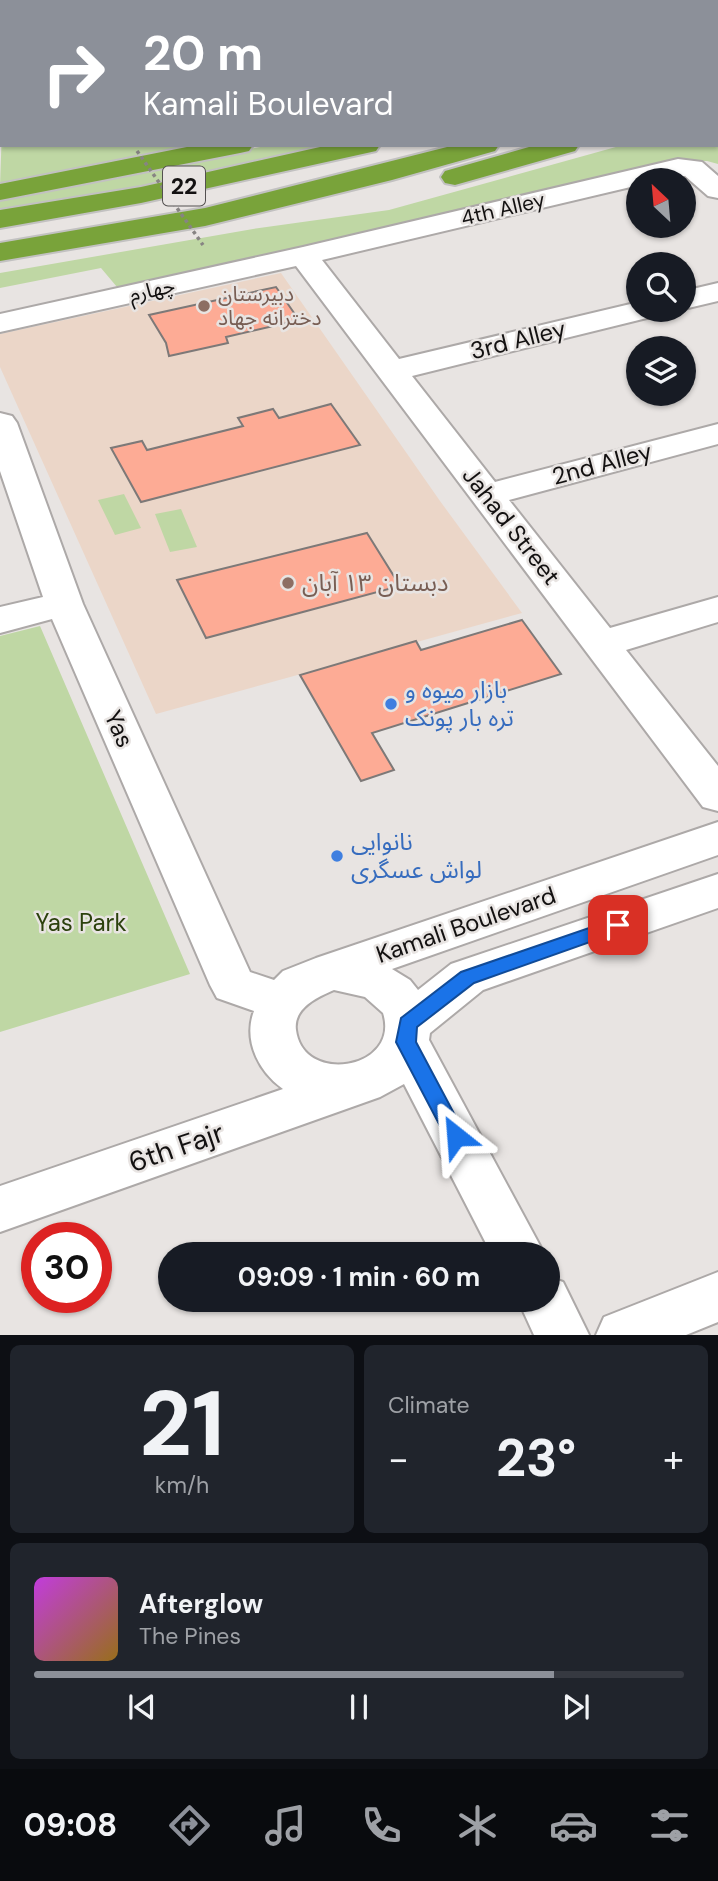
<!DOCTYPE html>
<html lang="en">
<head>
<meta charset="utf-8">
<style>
  :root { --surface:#171b24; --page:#20242c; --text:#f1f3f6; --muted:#9ea1a6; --line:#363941; --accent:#8c9099 }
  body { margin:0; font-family:"DM Sans","Noto Sans Arabic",sans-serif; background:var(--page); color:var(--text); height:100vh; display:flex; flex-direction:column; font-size:26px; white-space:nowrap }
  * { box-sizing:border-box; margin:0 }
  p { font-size:23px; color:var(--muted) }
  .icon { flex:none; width:38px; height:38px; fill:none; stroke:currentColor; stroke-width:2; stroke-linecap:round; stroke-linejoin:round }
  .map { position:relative; height:1335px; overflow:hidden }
  .details { display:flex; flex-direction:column; gap:10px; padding:10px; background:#0d0f14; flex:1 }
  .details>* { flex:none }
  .hud { position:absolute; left:0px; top:0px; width:719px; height:147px; box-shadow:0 2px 5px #0004; background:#8c9099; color:#fff; overflow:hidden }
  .needle { width:46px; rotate:334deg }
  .controls { position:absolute; left:626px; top:168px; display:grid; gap:14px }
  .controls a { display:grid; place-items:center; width:70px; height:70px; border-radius:50%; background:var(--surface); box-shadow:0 2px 5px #0004; font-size:35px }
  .speed { position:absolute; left:21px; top:1222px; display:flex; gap:14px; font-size:35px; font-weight:700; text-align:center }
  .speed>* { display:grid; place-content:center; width:91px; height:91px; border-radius:50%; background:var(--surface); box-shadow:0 2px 5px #0004; line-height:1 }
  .speed .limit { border:10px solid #d22; background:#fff; color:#111 }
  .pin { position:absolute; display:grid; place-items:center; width:60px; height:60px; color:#fff; margin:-30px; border-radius:14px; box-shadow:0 4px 10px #0006 }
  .me { position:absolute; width:77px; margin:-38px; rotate:332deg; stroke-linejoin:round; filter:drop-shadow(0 0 5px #0008) }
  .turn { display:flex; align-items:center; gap:24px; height:147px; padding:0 28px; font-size:32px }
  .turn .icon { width:91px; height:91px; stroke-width:2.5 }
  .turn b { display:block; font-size:49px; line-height:60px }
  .big { font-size:52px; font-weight:700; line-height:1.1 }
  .details .widget { flex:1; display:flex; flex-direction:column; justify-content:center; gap:10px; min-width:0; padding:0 24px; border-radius:10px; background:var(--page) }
  .details .dial { align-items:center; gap:0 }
  .dial b { font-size:91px; line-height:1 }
  .song { display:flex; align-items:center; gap:21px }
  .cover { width:84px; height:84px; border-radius:10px; background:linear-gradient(135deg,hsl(290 70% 55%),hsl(40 70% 35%)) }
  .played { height:7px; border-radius:4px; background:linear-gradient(90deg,var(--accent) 80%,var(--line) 80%) }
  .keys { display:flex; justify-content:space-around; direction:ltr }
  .heat { display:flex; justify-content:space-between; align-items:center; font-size:38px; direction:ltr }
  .details .tiles { flex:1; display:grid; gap:10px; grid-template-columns:1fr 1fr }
  .widget:last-child { grid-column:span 2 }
  .trip { position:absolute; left:158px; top:1242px; width:402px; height:70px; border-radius:35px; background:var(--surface); box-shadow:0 2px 5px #0004; font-weight:700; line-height:70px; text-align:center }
  .menu { display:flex; height:112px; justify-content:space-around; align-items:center; background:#090b0e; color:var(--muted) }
  .menu .icon { width:49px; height:49px }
  .menu .active { color:var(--accent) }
  .menu b { font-size:32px; color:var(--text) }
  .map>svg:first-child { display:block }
</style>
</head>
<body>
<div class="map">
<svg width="718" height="1335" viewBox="0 0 718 1335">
  <rect width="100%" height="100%" fill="#e8e4e2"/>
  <path fill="#ebd6c8" d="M281,273L440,501L522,613L156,714L0,367V334Z"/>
  <path fill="#bfd7a4" d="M2,128V145H214L0,186Z
    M718,132V164L707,161L673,162L223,268L117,287L101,268L0,288V273L253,229L389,210L623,145H718Z
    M270,145H326L150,184L0,211V198Z
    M124,494L141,528L115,535L98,500Z
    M181,509L197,547L170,552L155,514Z
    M40,626L190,974L0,1032V636Z"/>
  <path fill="#fdab95" stroke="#7d7978" stroke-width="2" d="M276,287L299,320L226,337L228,343L169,356L166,343L149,315Z
    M331,404L360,445L141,502L111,448L142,441L147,450L243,426L238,418L273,409L279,418Z
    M367,533L400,586L206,638L177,580Z
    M522,620L561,674L372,733L394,770L361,781L300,675L416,641L421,650Z"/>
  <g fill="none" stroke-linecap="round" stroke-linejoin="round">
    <defs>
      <path id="minor" d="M195,0H219L220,2H196Z
        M400,0H432L398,2Z
        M0,65H2V81H0Z
        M678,159L702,162L718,176V198L708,196L685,176L639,180V185L322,260L399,359L639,302V310H659L655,316L412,376L495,482L718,424V444L509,500L610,628L718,597V622L626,650L718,766V811L703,807L296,266L0,332V314L303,247Z
        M718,283V301L684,309V291Z
        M0,413L12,416L17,423L83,604L250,972L274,980L283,971L316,958L718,822V855L392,969L410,980L418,990L451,964L718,874V908L483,990L430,1033L429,1040L545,1255H492L404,1084L380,1097L0,1232V1186L283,1089C258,1071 243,1040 254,1011L217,998L210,985L52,619L0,633V607L43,597L0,471ZM334,990L365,997L383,1013C401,1069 303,1086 296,1030C293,1008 318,997 334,990Z
        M718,1272V1322L686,1335H596L604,1317Z
        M548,1277L563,1282L589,1335H534L518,1300H548Z"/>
      <path id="highway" d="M197,145H253L249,151L240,153L0,200V184Z
        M329,145H380L376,151L367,153L141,203L0,228V210L141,187Z
        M455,145H499L495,151L392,180L205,226L0,261V243L205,208Z
        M536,145H579L575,151L455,185L445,183L441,177L445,171Z"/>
    </defs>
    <use href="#minor" stroke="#ada9a8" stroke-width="4"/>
    <use href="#highway" stroke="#c2c1c1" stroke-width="4"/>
    <use href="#minor" fill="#fff" fill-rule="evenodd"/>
    <use href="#highway" fill="#79a33a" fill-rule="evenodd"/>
    <path stroke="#878483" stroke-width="3.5" stroke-dasharray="3.5 3.5" stroke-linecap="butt" d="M137,151L203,245"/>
  </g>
  <path fill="#1a73e8" stroke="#114b97" stroke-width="2" d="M618,918L624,920L627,925L624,930L474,983L417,1027L416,1042L466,1136L463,1143L456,1145L449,1143L396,1042L401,1018L461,972Z"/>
  <g fill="#8d6e63" stroke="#e8e4e2" stroke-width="2.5">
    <circle cx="204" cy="306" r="7"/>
    <circle cx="288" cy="583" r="7"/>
  </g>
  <g fill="#3f7fe0" stroke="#e8e4e2" stroke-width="2.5">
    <circle cx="391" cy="704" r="7"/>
    <circle cx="337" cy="856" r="7"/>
  </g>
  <g text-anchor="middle" stroke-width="5" stroke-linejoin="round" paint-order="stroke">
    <g font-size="21" fill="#131111" stroke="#e8e4e2">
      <text transform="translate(503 209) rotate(-13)" y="7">4th Alley</text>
      <text transform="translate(152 290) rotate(-13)" y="7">چهارم</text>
    </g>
    <g font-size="21" fill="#785e54" stroke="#e8e4e2" text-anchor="start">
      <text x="218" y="301">دبیرستان<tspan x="218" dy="24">دخترانه جهاد</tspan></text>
    </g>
    <rect fill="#e8e4e2" stroke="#535050" stroke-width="2" x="163" y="166.5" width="42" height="39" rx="5"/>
    <g font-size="23" font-weight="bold" fill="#131111">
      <text x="184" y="194">22</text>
    </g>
    <g font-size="24" fill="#131111" stroke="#e8e4e2">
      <text transform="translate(518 340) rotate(-14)" y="8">3rd Alley</text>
      <text transform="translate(602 464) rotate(-15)" y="8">2nd Alley</text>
      <text transform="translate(511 526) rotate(52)" y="8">Jahad Street</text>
      <text transform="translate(119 729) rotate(66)" y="8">Yas</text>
      <text transform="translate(466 925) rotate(-19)" y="8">Kamali Boulevard</text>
    </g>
    <g font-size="24" fill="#785e54" stroke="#e8e4e2" text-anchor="start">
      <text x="302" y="591">دبستان ۱۳ آبان</text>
    </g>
    <g font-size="24" fill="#366cbe" stroke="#e8e4e2" text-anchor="start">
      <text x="405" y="698">بازار ميوه و<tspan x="405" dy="28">تره بار پونک</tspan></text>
      <text x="351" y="850">نانوایی<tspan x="351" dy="28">لواش عسگری</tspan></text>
    </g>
    <g font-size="24" fill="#2c410d" stroke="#e8e4e2">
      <text x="81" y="931">Yas Park</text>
    </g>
    <g font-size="28" fill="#131111" stroke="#e8e4e2">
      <text transform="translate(176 1147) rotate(-19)" y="10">6th Fajr</text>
    </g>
  </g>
</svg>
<div class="controls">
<a><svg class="needle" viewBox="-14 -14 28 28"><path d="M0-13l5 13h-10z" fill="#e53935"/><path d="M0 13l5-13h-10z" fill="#9ea1a6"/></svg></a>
<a><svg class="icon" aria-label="search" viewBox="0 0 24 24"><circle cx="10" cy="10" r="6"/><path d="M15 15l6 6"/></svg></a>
<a><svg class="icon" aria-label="layers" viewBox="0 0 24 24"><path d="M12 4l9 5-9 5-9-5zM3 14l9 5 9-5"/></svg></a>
</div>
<div class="speed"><div class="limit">30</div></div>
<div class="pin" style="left:618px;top:925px;background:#d93025"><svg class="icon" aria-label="arrive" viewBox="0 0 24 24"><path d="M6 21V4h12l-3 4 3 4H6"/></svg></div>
<svg class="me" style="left:456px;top:1136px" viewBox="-20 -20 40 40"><path d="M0-17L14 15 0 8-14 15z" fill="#1a73e8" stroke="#fff" stroke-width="4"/></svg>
<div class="trip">09:09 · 1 min · 60 m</div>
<div class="hud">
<div class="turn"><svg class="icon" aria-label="right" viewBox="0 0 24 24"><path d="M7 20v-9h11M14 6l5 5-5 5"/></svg><div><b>20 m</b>Kamali Boulevard</div></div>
</div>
</div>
<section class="details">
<div class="tiles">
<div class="widget dial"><b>21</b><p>km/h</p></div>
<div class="widget"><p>Climate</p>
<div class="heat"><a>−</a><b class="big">23°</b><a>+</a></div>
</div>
<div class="widget">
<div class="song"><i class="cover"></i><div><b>Afterglow</b><p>The Pines</p></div></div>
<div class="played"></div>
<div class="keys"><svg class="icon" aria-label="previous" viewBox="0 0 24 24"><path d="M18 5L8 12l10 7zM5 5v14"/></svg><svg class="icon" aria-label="pause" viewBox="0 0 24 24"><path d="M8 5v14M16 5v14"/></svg><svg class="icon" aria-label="next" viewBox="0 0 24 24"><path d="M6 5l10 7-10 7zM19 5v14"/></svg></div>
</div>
</div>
</section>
<nav class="menu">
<b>09:08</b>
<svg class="icon active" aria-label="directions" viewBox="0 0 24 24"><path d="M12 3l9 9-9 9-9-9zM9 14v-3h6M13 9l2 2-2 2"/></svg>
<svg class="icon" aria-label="music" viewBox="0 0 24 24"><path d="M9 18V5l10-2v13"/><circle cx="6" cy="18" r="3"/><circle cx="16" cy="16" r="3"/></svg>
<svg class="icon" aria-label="phone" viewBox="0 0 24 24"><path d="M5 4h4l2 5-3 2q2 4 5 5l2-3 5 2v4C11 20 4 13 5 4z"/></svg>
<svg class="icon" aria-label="climate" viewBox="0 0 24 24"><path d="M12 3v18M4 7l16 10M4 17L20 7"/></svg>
<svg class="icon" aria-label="car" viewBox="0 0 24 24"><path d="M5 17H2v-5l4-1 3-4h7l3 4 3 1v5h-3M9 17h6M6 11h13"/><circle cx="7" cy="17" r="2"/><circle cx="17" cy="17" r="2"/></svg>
<svg class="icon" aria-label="filters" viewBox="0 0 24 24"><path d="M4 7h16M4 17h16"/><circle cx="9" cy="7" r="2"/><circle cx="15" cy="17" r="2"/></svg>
</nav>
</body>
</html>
